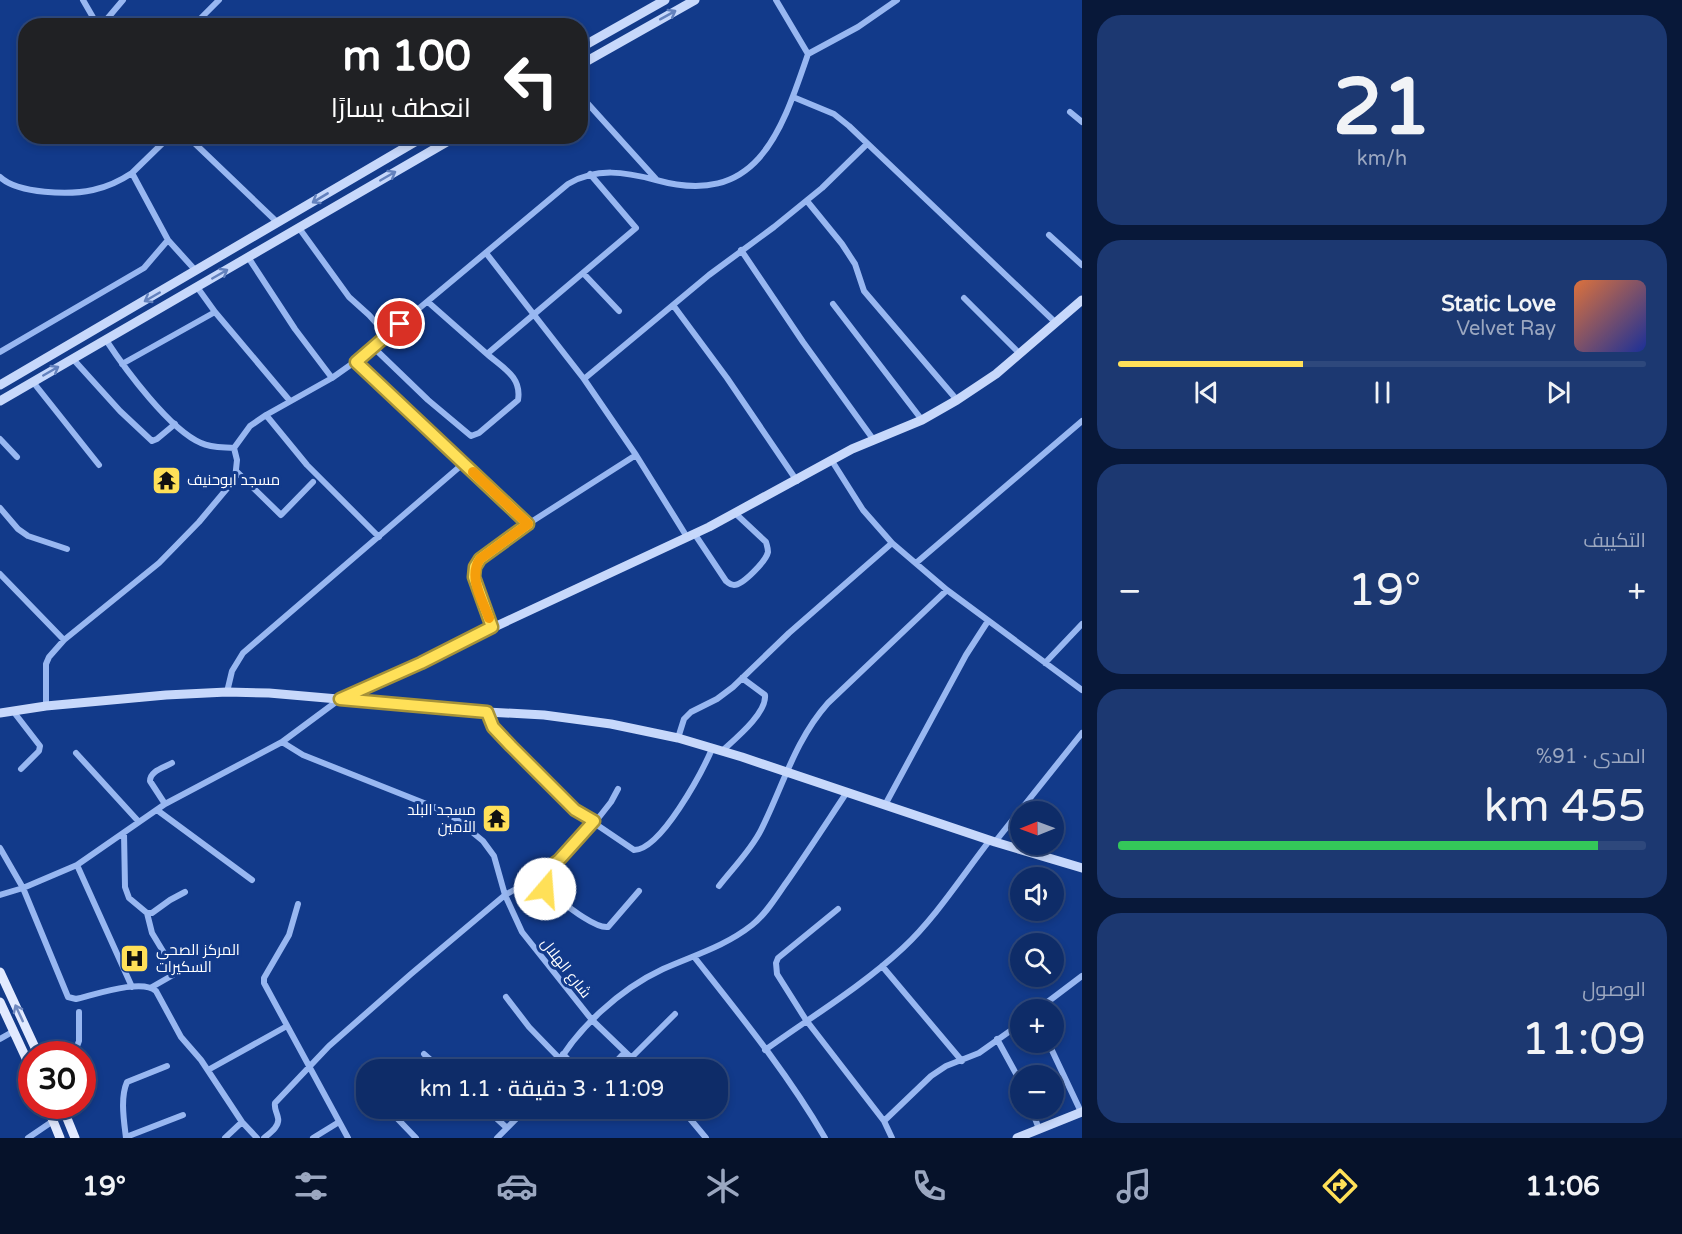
<!DOCTYPE html>
<html lang="ar">
<head>
<meta charset="utf-8">
<style>
  :root { --surface:#0e2c68; --page:#1c3871; --text:#f1f3f6; --muted:#9ba7c0; --line:#2e487c; --accent:#ffe058 }
  body { margin:0; font-family:"Varela Round",Cairo,sans-serif; background:var(--page); color:var(--text); direction:rtl; height:100vh; display:flex; flex-direction:column; font-size:22px; white-space:nowrap }
  * { box-sizing:border-box; margin:0 }
  p { font-size:20px; color:var(--muted) }
  .icon { flex:none; width:33px; height:33px; fill:none; stroke:currentColor; stroke-width:2; stroke-linecap:round; stroke-linejoin:round }
  .map { position:relative; flex:1; overflow:hidden; direction:ltr }
  .sheet { display:flex; flex-direction:column; gap:15px; padding:15px; background:#081839; width:600px }
  .sheet>* { flex:none }
  .hud { position:absolute; left:18px; top:18px; width:570px; height:126px; border-radius:24px; box-shadow:0 3px 9px #0003,0 0 0 2px var(--line); direction:rtl; background:#202124; color:#fff; overflow:hidden }
  .needle { width:39px; rotate:269deg }
  .fabs { position:absolute; left:1010px; top:801px; display:grid; gap:12px }
  .fabs a { display:grid; place-items:center; width:54px; height:54px; border-radius:50%; background:var(--surface); box-shadow:0 3px 9px #0003,0 0 0 2px var(--line); font-size:30px }
  .speed { position:absolute; left:18px; top:1041px; display:flex; gap:12px; font-size:30px; font-weight:700; text-align:center }
  .speed>* { display:grid; place-content:center; width:78px; height:78px; border-radius:50%; background:var(--surface); box-shadow:0 3px 9px #0003,0 0 0 2px var(--line); line-height:1 }
  .speed .limit { border:9px solid #d22; background:#fff; color:#111 }
  .pin { position:absolute; display:grid; place-items:center; width:51px; height:51px; color:#fff; margin:-26px; border:3px solid #fff; border-radius:50%; box-shadow:0 2px 6px #0007 }
  .me { position:absolute; width:66px; margin:-33px; rotate:18deg; stroke-linejoin:round; filter:drop-shadow(0 0 4px #0008) }
  .turn { display:flex; align-items:center; gap:21px; height:126px; padding:0 18px; font-size:27px }
  .turn .icon { width:78px; height:78px; stroke-width:2.5 }
  .turn b { display:block; font-size:42px; line-height:51px }
  .big { font-size:45px; font-weight:600; line-height:1.1 }
  .sheet .widget { flex:1; display:flex; flex-direction:column; justify-content:center; gap:9px; min-width:0; padding:0 21px; border-radius:24px; background:var(--page) }
  .sheet .dial { align-items:center; gap:0 }
  .dial b { font-size:78px; line-height:1 }
  .song { display:flex; align-items:center; gap:18px }
  .cover { width:72px; height:72px; border-radius:9px; background:linear-gradient(135deg,hsl(20 70% 55%),hsl(230 70% 35%)) }
  .played { height:6px; border-radius:3px; background:linear-gradient(90deg,var(--accent) 35%,var(--line) 35%) }
  .keys { display:flex; justify-content:space-around; direction:ltr }
  .heat { display:flex; justify-content:space-between; align-items:center; font-size:33px; direction:ltr }
  .charge { height:9px; border-radius:4px; background:linear-gradient(90deg,#34c759 91%,var(--line) 0) }
  .trip { position:absolute; left:356px; top:1059px; width:372px; height:60px; border-radius:24px; background:var(--surface); box-shadow:0 3px 9px #0003,0 0 0 2px var(--line); font-weight:600; line-height:60px; text-align:center; direction:rtl }
  .tabs { display:flex; height:96px; justify-content:space-around; align-items:center; background:#06122a; color:var(--muted) }
  .tabs .icon { width:42px; height:42px }
  .tabs .selected { color:var(--accent) }
  .tabs b { font-size:27px; color:var(--text) }
  main { display:flex; flex:1; min-height:0 }
  .map>svg:first-child { display:block }
</style>
</head>
<body>
<main>
<section class="sheet">
<div class="widget dial"><b>21</b><p>km/h</p></div>
<div class="widget">
<div class="song"><i class="cover"></i><div><b>Static Love</b><p>Velvet Ray</p></div></div>
<div class="played"></div>
<div class="keys"><svg class="icon" aria-label="previous" viewBox="0 0 24 24"><path d="M18 5L8 12l10 7zM5 5v14"/></svg><svg class="icon" aria-label="pause" viewBox="0 0 24 24"><path d="M8 5v14M16 5v14"/></svg><svg class="icon" aria-label="next" viewBox="0 0 24 24"><path d="M6 5l10 7-10 7zM19 5v14"/></svg></div>
</div>
<div class="widget"><p>التكييف</p>
<div class="heat"><a>−</a><b class="big">19°</b><a>+</a></div>
</div>
<div class="widget"><p>المدى · 91%</p><b class="big">455 km</b><div class="charge"></div></div>
<div class="widget"><p>الوصول</p><b class="big">11:09</b></div>
</section>
<div class="map">
<svg width="1082" height="1138" viewBox="0 0 1082 1138">
  <rect width="100%" height="100%" fill="#123a8a"/>
  <g fill="none" stroke-linecap="round" stroke-linejoin="round">
    <path stroke="#98b7f1" stroke-width="6" d="M83,0L98,26
      M101,26L123,0
      M193,26L219,0
      M808,54L858,27L897,0
      M580,95L656,179
      M793,97L834,114L849,126L1056,323
      M1070,112L1082,122
      M25,133H26
      M187,136L278,223
      M132,173L170,136
      M0,177C18,194 70,195 93,190C107,187 120,181 132,173L168,240L196,271
      M807,201L842,244L855,264L864,291L957,400
      M299,228L349,297L369,315L387,335
      M1049,235L1082,265
      M741,250L803,342L873,439
      M486,253L584,379L636,455L687,537
      M248,257L295,329L332,378
      M583,273L619,311
      M197,287L215,312
      M964,298L1020,354
      M428,302L487,354L636,228L590,174
      M833,304L922,420
      M673,305L727,378L797,481
      M106,340C125,369 170,430 201,443C211,448 223,447 234,448
      M373,347L428,400L471,436L479,433L518,400C522,377 503,368 487,354
      M0,352L144,268L168,240
      M73,359L120,411L152,441L157,439L175,424
      M122,364L215,312L290,401
      M584,379L709,275L774,227L822,188L867,144
      M33,382L99,465
      M266,415L307,465L379,537
      M0,439L17,457
      M832,461L863,510L892,543L947,590L1082,690
      M464,463L528,524
      M237,472L281,515L313,482
      M0,508L18,529L28,536L67,549
      M694,533L726,581C729,583 730,585 734,585C743,585 766,561 768,552C768,548 767,546 766,542L735,513
      M916,563L1082,421
      M0,574L64,640
      M492,627L474,577L475,567L480,559L528,524L636,455
      M1045,663L1082,624
      M227,692L232,671L243,653L464,463L356,361
      M46,706V664L49,657L64,640L159,563L199,522L235,479L237,460L234,448L250,426L266,415L332,378L356,361L568,184C597,167 625,172 656,180C757,208 781,133 808,54L776,0
      M13,711L40,746L39,751L21,769
      M487,712L493,727L511,746L575,810L634,850C661,850 702,772 712,749
      M678,738L684,719L691,712L717,699L733,687L789,633L892,543
      M282,742L303,755L434,807L455,818L483,841L494,856L505,895L522,932L592,1020L644,1070
      M722,751C735,739 767,713 765,695L742,678
      M76,753L139,822
      M165,804L150,781C150,771 163,768 172,763
      M885,805L966,655L988,621
      M157,810L252,880
      M124,833L125,887L129,898L147,913H152L170,900L185,892
      M995,842L1082,733
      M0,848L23,888L68,997L76,999C94,995 142,978 156,991L181,1037L201,1060L242,1122L257,1138
      M77,865L132,987
      M543,872V886L545,889C558,898 593,929 608,927L639,891
      M719,886C733,868 751,850 761,830C783,786 795,740 828,703L947,590
      M0,895L23,888L77,865L165,804L282,742L340,699
      M298,904L289,935L264,978V983L348,1138
      M838,909L778,958L776,963L777,974L806,1020L884,1121
      M147,913L152,933L175,971L173,975L152,987
      M695,958C740,1015 788,1074 825,1138
      M882,966L962,1061
      M506,997L529,1027L560,1059
      M1037,1010L1082,976
      M0,1039L14,1031
      M997,1039L1020,1081
      M1048,1042L1081,1112
      M765,1050C811,1017 861,987 903,948C936,917 962,876 990,840
      M74,1054L79,1041V1012
      M424,1054L442,1070
      M563,1054L578,1070
      M631,1058L675,1014
      M208,1070L287,1026
      M554,1070C576,1029 620,989 663,969C694,955 724,947 752,925C766,914 776,897 786,883C807,853 827,822 847,792
      M608,1070L625,1052
      M485,1108L507,1128
      M681,1108L706,1138
      M1031,1108L1039,1129
      M390,1111L416,1138
      M126,1137L183,1115
      M28,1138L53,1121
      M126,1138C124,1121 120,1098 127,1082L167,1066
      M225,1138L242,1122
      M264,1138C270,1133 280,1126 278,1118C277,1112 274,1109 275,1103L329,1046L411,974L505,895L530,881L559,860L600,816L611,802L618,789
      M313,1138L339,1122
      M497,1138L527,1108
      M892,1138L884,1121L931,1076L946,1066L979,1053L1020,1024"/>
    <path stroke="#c7d8fb" stroke-width="9" d="M580,48L665,0
      M580,65L695,0
      M0,385L425,136
      M0,401L457,136
      M342,698L709,527L852,449L922,420L957,400L996,374L1082,300
      M0,713L46,706L166,695L227,692L269,693L487,712L544,715L611,724L678,738L742,757L995,842L1082,868
      M1017,1138L1082,1112"/>
    <path stroke="#e2eaff" stroke-width="9" d="M0,972L38,1054
      M0,1002L32,1071
      M47,1106L60,1138
      M62,1106L75,1138"/>
  </g>
  <defs><path id="oneway-shaft" d="M-6 0H5M1.5-3L5.5 0L1.5 3" fill="none" stroke-width="1.6" stroke-linecap="round" stroke-linejoin="round" transform="scale(1.5)"/></defs>
  <g stroke="#6381bd">
    <use href="#oneway-shaft" transform="translate(668 15) rotate(-29)"/>
    <use href="#oneway-shaft" transform="translate(388 176) rotate(-30)"/>
    <use href="#oneway-shaft" transform="translate(320 198) rotate(149)"/>
    <use href="#oneway-shaft" transform="translate(220 274) rotate(-30)"/>
    <use href="#oneway-shaft" transform="translate(152 297) rotate(150)"/>
    <use href="#oneway-shaft" transform="translate(51 371) rotate(-30)"/>
  </g>
  <use stroke="#7089bf" href="#oneway-shaft" transform="translate(19 1013) rotate(-115)"/>
  <g fill="none" stroke-linecap="round" stroke-linejoin="round">
    <defs>
      <path id="route" d="M400,324L356,362L528,524L480,559L475,567L474,577L492,627L421,663L340,699L487,712L493,727L511,746L575,810L594,821L559,860L543,872V886L545,889"/>
    </defs>
    <use href="#route" stroke="#a69239" stroke-width="15"/>
    <use href="#route" stroke="#ffe058" stroke-width="10"/>
    <path stroke="#f59e0b" stroke-width="10" d="M473,472L528,524L480,559C468,577 482,599 489,618"/>
  </g>
  <defs>
    <symbol id="temple-square" viewBox="-11 -11 22 22"><rect x="-9" y="-9" width="18" height="18" rx="4" fill="#ffe058" stroke="#123a8a"/><path d="M0-6L5-2H3V0L6.5 2.5H4V6H1.5V3h-3V6H-4V2.5H-6.5L-3 0V-2H-5Z" fill="#111"/></symbol>
    <symbol id="hospital-square" viewBox="-11 -11 22 22"><rect x="-9" y="-9" width="18" height="18" rx="4" fill="#ffe058" stroke="#123a8a"/><path d="M-5-5h3v3.5h4V-5h3V5h-3V1.5h-4V5h-3Z" fill="#111"/></symbol>
  </defs>
  <g fill-rule="evenodd">
    <use href="#temple-square" x="150" y="464" width="33" height="33"/>
    <use href="#temple-square" x="480" y="802" width="33" height="33"/>
    <use href="#hospital-square" x="118" y="942" width="33" height="33"/>
  </g>
  <g text-anchor="middle" stroke-width="6" stroke-linejoin="round" paint-order="stroke">
    <g font-size="15" fill="#fff" stroke="#123a8a" text-anchor="start">
      <text x="187" y="485">مسجد ابوحنيف</text>
      <text x="476" y="815" text-anchor="end">مسجد البلد<tspan x="476" dy="17">الأمين</tspan></text>
      <text x="156" y="955">المركز الصحي<tspan x="156" dy="17">السكيرات</tspan></text>
    </g>
    <g font-size="15" fill="#fff" stroke="#123a8a">
      <text transform="translate(566 968) rotate(52)" y="5">شارع الهلال</text>
    </g>
  </g>
</svg>
<div class="fabs">
<a><svg class="needle" viewBox="-14 -14 28 28"><path d="M0-13l5 13h-10z" fill="#e53935"/><path d="M0 13l5-13h-10z" fill="#9ba7c0"/></svg></a>
<a><svg class="icon" aria-label="sound" viewBox="0 0 24 24"><path d="M4 9h4l5-4v14l-5-4H4zM17 9q2 3 0 6"/></svg></a>
<a><svg class="icon" aria-label="search" viewBox="0 0 24 24"><circle cx="10" cy="10" r="6"/><path d="M15 15l6 6"/></svg></a>
<a>+</a>
<a>−</a>
</div>
<div class="speed"><div class="limit">30</div></div>
<div class="pin" style="left:400px;top:324px;background:#d93025"><svg class="icon" aria-label="arrive" viewBox="0 0 24 24"><path d="M6 21V4h12l-3 4 3 4H6"/></svg></div>
<svg class="me" style="left:545px;top:889px" viewBox="-20 -20 40 40"><circle r="19" fill="#fff"/><path d="M0-13L10 11 0 6-10 11z" fill="#ffe058"/></svg>
<div class="trip">11:09 · 3 دقيقة · 1.1 km</div>
<div class="hud">
<div class="turn"><svg class="icon" aria-label="left" viewBox="0 0 24 24"><path d="M17 20v-9H6M10 6l-5 5 5 5"/></svg><div><b>100 m</b>انعطف يسارًا</div></div>
</div>
</div>
</main>
<nav class="tabs">
<b>11:06</b>
<svg class="icon selected" aria-label="directions" viewBox="0 0 24 24"><path d="M12 3l9 9-9 9-9-9zM9 14v-3h6M13 9l2 2-2 2"/></svg>
<svg class="icon" aria-label="music" viewBox="0 0 24 24"><path d="M9 18V5l10-2v13"/><circle cx="6" cy="18" r="3"/><circle cx="16" cy="16" r="3"/></svg>
<svg class="icon" aria-label="phone" viewBox="0 0 24 24"><path d="M5 4h4l2 5-3 2q2 4 5 5l2-3 5 2v4C11 20 4 13 5 4z"/></svg>
<svg class="icon" aria-label="climate" viewBox="0 0 24 24"><path d="M12 3v18M4 7l16 10M4 17L20 7"/></svg>
<svg class="icon" aria-label="car" viewBox="0 0 24 24"><path d="M5 17H2v-5l4-1 3-4h7l3 4 3 1v5h-3M9 17h6M6 11h13"/><circle cx="7" cy="17" r="2"/><circle cx="17" cy="17" r="2"/></svg>
<svg class="icon" aria-label="filters" viewBox="0 0 24 24"><path d="M4 7h16M4 17h16"/><circle cx="9" cy="7" r="2"/><circle cx="15" cy="17" r="2"/></svg>
<b>19°</b>
</nav>
</body>
</html>
